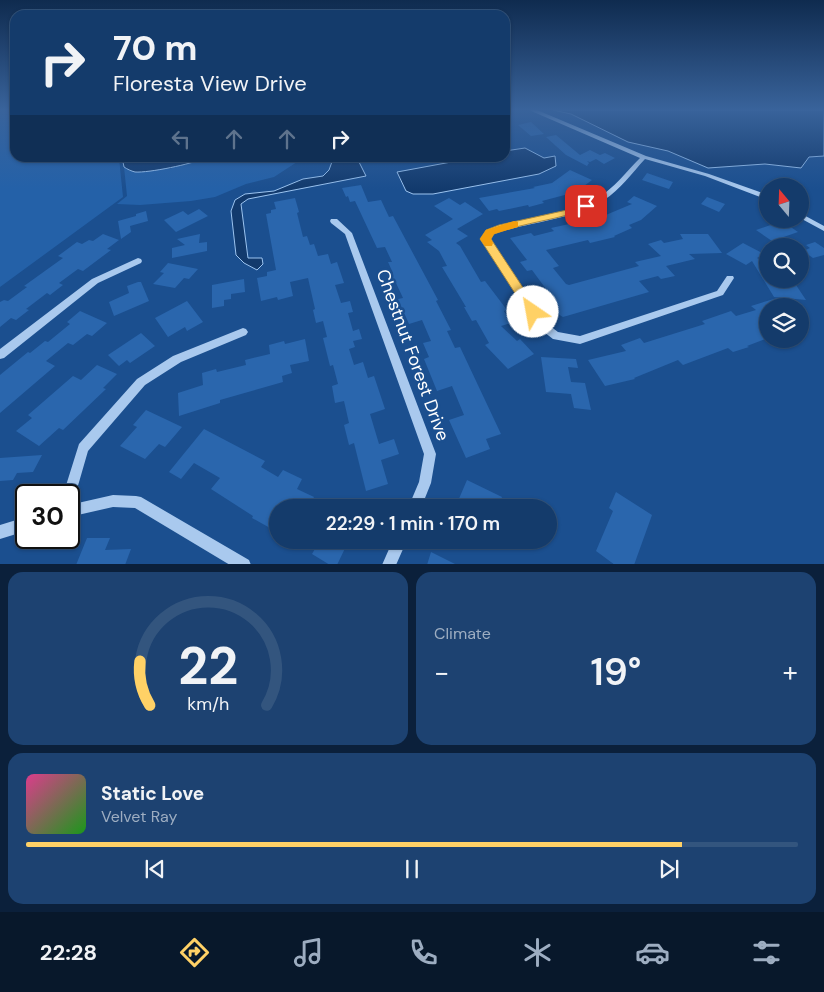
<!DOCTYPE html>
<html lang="en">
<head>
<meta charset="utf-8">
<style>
  :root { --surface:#143b6b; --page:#1d4271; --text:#f1f3f6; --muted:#9dadc1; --line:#33557e; --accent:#ffd166 }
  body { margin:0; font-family:"DM Sans",sans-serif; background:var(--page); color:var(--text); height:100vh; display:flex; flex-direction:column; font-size:19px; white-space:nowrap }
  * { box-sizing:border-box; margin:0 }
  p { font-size:16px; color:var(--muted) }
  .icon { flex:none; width:28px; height:28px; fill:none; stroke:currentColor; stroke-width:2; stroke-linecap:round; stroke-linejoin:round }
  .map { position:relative; height:564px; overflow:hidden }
  .details { display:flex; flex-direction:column; gap:8px; padding:8px; background:#0b203b; flex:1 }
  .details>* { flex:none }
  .guide { position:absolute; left:10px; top:10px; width:500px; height:152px; border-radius:15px; box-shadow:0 1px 4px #0004,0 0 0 1px var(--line); background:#143b6b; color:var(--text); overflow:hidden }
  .needle { width:32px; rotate:341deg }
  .controls { position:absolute; left:759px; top:178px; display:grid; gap:10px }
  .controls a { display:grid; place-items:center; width:50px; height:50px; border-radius:50%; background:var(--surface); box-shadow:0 1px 4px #0004,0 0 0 1px var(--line); font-size:25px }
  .speed { position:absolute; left:15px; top:484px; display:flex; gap:10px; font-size:25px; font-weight:700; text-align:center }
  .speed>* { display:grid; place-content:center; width:65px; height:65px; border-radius:50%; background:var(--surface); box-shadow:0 1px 4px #0004,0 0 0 1px var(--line); line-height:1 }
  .speed .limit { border:2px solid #111; border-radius:8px; background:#fff; color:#111 }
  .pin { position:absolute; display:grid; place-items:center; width:42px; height:42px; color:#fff; margin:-21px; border-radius:10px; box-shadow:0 2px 8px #0006 }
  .me { position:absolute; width:55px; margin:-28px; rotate:327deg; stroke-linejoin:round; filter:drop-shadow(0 0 4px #0008) }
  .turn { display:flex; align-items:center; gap:18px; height:105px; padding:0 20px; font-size:22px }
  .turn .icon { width:65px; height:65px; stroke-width:2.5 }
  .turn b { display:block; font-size:35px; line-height:42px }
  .lanes { display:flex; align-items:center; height:48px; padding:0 20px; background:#0003; justify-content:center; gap:25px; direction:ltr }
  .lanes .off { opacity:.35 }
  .big { font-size:38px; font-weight:600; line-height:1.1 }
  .details .tile { flex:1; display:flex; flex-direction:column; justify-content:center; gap:8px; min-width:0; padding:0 18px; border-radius:15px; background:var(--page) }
  .details .dial { align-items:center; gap:0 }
  .dial svg { height:130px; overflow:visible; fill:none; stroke:var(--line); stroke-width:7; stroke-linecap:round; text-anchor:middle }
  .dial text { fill:var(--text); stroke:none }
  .song { display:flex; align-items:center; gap:15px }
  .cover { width:60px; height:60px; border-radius:8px; background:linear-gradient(135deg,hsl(330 70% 55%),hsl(120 70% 35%)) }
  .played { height:5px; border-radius:2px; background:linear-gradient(90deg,var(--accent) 85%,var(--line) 85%) }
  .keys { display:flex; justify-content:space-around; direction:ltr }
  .heat { display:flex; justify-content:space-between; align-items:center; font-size:28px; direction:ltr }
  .details .tiles { flex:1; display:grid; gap:8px; grid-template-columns:1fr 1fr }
  .tile:last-child { grid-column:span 2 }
  .trip { position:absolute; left:269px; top:499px; width:288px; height:50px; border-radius:25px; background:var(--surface); box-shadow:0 1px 4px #0004,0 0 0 1px var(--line); font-weight:600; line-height:50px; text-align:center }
  .menu { display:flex; height:80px; justify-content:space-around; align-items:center; background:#08182b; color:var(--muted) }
  .menu .icon { width:35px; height:35px }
  .menu .current { color:var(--accent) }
  .menu b { font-size:22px; color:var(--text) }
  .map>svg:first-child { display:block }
</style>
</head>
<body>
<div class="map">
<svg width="824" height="565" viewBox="0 0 824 565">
  <rect width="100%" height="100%" fill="#1b4f8f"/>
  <path fill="#2461a8" d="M0,110H15V158H119L123,197L0,287Z
    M205,158H308L297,162L274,177L246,184L215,197L191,201L140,205L117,204L127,196L124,167L132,171L164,168L170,169L180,164Z"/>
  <path fill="#123a6d" stroke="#9cc4f0" d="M553,110H824V156L809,157L801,168L765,164L708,168L668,151L628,142L571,114Z
    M525,148L544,158L555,156L556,166L539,174L433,194H413L406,191L397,172L473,158H505V151Z
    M127,158H148L157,161L165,158H205C192,164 149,173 135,172C131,171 127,169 124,167L123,162Z
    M357,158L366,176L248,199L241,204L248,258H262L263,264L257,270L244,263L236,255L231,211L235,200L245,194L274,191L303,179L323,176L329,170L333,159Z"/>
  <path fill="#2a66ad" d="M531,122L544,134L531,136L518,125Z
    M556,135L580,155L590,150L600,155L605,153L615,158L604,164L596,159L590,162L587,161L589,163L587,166L566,155L546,137Z
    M570,170L592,180L576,192L542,201L544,203L529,207L528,205L499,211L497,209L489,211L479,198L535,188L533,187L552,183Z
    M647,173L673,182L669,189L642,180Z
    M361,185L368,202L381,200L389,217L393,216L438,300L436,301L451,330L447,331L455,348L460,347L501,434L486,439L490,449L466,458L449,420L464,415L452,386L437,391L424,359L429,357L423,343L431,341L422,320L409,324L398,299L403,298L396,283L392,284L388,274L393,273L388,262H392L385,247L377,248L355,201L350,202L348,196L346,197L342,188Z
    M634,196L657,206L641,220L629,225L632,228L614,236L615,237L590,243L588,240L546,250L559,266L553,268L566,284L569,285L639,266L635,262L661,256L648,244L661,240L664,243L683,239L680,234H708L722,253L689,254L695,259L666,266L675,276L661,279L658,276L639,281L649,292L563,317L558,314L541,291L546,289L532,270L527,271L520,262L527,260L510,238L531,233L534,236L554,231L551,228L601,217L632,204L627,202Z
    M707,197L725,204L719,212L701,204Z
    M295,198L299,212L297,213L303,237L307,236L310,245L314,244L318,256L328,254L331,264L337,262L344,283L335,285L341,303L350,301L353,312L348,313L353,331L359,329L362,339L353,341L355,347L349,349L354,365L363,362L368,378L374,376L385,409L370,414L379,444L394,439L399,454L381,460L388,484L366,491L354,443L349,445L344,425L349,423L344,401L335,403L332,386L338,384L333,365L330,366L323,338L327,337L323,321L316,323L313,310L315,309L308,278L290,282L293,296L278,300L277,297L261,301L257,278L267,276V272L276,270L266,214L271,213V210L276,209L274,202Z
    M449,198L460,205L465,202L483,214L457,229L468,236L456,243L460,246L481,282L485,281L507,310L504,311L511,323L501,326L517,341L520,339L534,354L508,369L485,345L489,343L476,320L472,321L464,307H466L442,267L447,266L439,251L427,242L432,240L425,235L453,219L434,206Z
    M199,209L208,216L176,232L164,220L183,211L188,215Z
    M146,211L148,221L130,226L131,232L121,239L118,221L136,216V214Z
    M782,221L798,232L772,241L756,230Z
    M103,234L119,240L107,249L111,250L83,271L78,269L59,283L63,285L50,295L47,293L26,309L29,310L16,320L11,318L0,327V302L4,300L8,301L27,287L24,286L63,258L58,256L77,242L82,244L89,240L93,241Z
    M200,234L199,243L207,242V251L172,258V248L185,245L177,239Z
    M815,242L824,248V255L813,258L803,251L810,248L806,245Z
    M743,243L764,254L757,258L768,264V279H792L806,300L774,297L752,261L746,265L726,254Z
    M168,263L198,269L189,279L184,278L175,288L153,284L164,273L160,272Z
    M244,279L245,292L231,294V299L224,300V306L212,308V285Z
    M138,282H141L149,301L114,316L109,302L129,293L127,286Z
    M777,298L787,306H768V338L747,346L749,347L733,352L728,348L683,365L678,360L634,378L635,379L605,386L588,360L626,351L621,345L640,338L644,343L705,324L702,321L731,311L736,316L756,310L751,306Z
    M187,301L203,322L187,331L185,327L168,337L155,318Z
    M80,311L107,323L92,336L87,334L73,345L68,343L46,361L55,366L0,413V375L28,352L30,353L45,341L48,342L70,324L67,322Z
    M141,333L155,346L130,363L127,360L119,366L108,355Z
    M305,339L309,361L290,365L292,373L282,376L283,382L220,400V403L179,416L178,393L203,385L202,373L216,369L217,372L246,365L245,360L270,354L269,345L284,341L285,344Z
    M541,357L576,359L578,368L568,367L571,382L585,383L591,410L574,408L571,394L546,392Z
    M97,365L117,374L103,388L106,389L63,430L59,428L39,446L16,431L32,418L28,415L73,376L81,380Z
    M146,410L182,427L165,447L159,444L145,459L120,446L137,427L133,425Z
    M204,429L265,461L261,467L278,477L283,470L302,479L297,489L314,497L308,508H278V515L270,528L252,518L253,516L211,489L220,478L194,463L181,479L169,472Z
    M42,455L33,472L17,473L13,480L0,481V458Z
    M467,480L502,497L498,508H449L453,498L458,501Z
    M616,492L652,515L634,565H615L596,551L613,511L609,508Z
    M87,538H110L105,550L131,549L125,565H76Z
    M320,540H349L337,565H330L312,554Z
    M431,552L457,565H427Z"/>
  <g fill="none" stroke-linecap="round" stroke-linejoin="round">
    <path fill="#a9c9ee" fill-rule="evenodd" d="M529,110H537L646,156L709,174L768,195V200L705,176L645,159C632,173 620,190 604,200C573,220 528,222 493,234L490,239L546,323L558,332L580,336L717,291L727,276H733L734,278L723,295L580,344L553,339L540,329L482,239L487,230C522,219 568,216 598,198C614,188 627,171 640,158Z
      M800,213L824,226V231L800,218Z
      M331,219H337L352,233L436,454L431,483L421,508H408L419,482L424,454L345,234L331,223L330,221Z
      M138,258L141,259L142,261L141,263L98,283L4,358L0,359V349L92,279Z
      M243,328L246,329L248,332L246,335L181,362L145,385L88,451L75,496L74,501L69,502V495H63L79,444L137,379L173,356Z
      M113,495L136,496L141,497L249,560L251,565H230L135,508L113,507L69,517V505Z
      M26,517V531L0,539V525Z
      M393,540H407L396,565H382Z"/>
  </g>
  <linearGradient id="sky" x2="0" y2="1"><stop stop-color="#0f2b4f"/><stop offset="0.58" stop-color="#39639b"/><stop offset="1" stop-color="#39639b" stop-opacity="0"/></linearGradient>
  <rect width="824" height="189" fill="url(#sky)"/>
  <path fill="#ffd166" stroke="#a68842" d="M586,203L591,206L589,208C559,220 525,222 494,234L491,239L539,312L538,315H529L480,239L486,230L499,225L567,210Z"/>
  <path fill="#f59e0b" d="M514,221L518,222V227L494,234L491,239L493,243L492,246H485L480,239L486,230Z"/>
  <g text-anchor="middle" stroke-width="5" stroke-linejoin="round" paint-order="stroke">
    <g font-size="18" fill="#fff" stroke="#1b4f8f">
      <text transform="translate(413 355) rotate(70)" y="6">Chestnut Forest Drive</text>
    </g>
  </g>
</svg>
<div class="controls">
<a><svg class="needle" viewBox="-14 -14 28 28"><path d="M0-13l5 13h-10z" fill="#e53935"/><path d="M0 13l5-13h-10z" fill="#9dadc1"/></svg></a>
<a><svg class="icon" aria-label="search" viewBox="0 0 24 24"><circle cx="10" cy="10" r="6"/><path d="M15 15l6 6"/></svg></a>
<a><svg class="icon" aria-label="layers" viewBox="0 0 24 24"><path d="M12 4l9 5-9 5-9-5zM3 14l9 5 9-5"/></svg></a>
</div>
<div class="speed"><div class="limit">30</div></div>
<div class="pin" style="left:586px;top:206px;background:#d93025"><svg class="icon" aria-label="arrive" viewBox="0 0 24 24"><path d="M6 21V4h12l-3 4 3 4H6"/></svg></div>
<svg class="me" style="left:533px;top:312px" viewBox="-20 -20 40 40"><circle r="19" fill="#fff"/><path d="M0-13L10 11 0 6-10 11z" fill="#ffd166"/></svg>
<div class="trip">22:29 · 1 min · 170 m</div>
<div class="guide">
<div class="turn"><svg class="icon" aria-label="right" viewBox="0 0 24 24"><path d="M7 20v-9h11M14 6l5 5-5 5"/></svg><div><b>70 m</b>Floresta View Drive</div></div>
<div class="lanes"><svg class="icon off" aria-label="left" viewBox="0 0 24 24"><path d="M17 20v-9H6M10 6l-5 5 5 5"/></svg><svg class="icon off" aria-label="ahead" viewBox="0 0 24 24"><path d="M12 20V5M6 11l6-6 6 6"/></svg><svg class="icon off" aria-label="ahead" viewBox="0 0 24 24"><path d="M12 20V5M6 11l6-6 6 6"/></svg><svg class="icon" aria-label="right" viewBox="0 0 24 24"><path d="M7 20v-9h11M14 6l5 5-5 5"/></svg></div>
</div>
</div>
<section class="details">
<div class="tiles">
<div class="tile dial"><svg viewBox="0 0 100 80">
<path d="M14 69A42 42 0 1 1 86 69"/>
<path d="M14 69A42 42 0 0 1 8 42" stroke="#ffd166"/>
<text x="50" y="56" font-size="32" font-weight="700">22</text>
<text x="50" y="72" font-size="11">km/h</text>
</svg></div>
<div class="tile"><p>Climate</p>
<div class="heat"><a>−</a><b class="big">19°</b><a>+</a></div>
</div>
<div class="tile">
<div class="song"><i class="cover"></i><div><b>Static Love</b><p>Velvet Ray</p></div></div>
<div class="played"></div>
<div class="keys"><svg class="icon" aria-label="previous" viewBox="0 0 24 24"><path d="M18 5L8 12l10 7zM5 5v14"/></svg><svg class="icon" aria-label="pause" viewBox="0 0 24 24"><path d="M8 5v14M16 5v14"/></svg><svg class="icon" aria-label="next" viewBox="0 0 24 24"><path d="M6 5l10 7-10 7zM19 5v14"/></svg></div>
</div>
</div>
</section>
<nav class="menu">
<b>22:28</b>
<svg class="icon current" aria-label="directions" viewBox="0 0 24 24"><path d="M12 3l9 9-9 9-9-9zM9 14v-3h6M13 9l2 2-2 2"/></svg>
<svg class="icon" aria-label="music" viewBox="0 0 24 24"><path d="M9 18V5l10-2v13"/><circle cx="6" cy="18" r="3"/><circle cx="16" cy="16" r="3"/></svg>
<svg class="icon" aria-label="phone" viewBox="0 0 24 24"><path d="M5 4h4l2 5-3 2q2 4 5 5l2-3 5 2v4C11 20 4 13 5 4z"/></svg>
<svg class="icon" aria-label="climate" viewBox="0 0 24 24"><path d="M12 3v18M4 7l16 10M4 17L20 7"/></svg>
<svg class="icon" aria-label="car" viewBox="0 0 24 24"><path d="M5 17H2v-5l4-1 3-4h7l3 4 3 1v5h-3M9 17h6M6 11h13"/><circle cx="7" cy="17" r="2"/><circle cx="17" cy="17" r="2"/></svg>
<svg class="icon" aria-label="filters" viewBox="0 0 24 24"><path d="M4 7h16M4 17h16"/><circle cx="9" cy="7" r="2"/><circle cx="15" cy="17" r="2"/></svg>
</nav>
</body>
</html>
